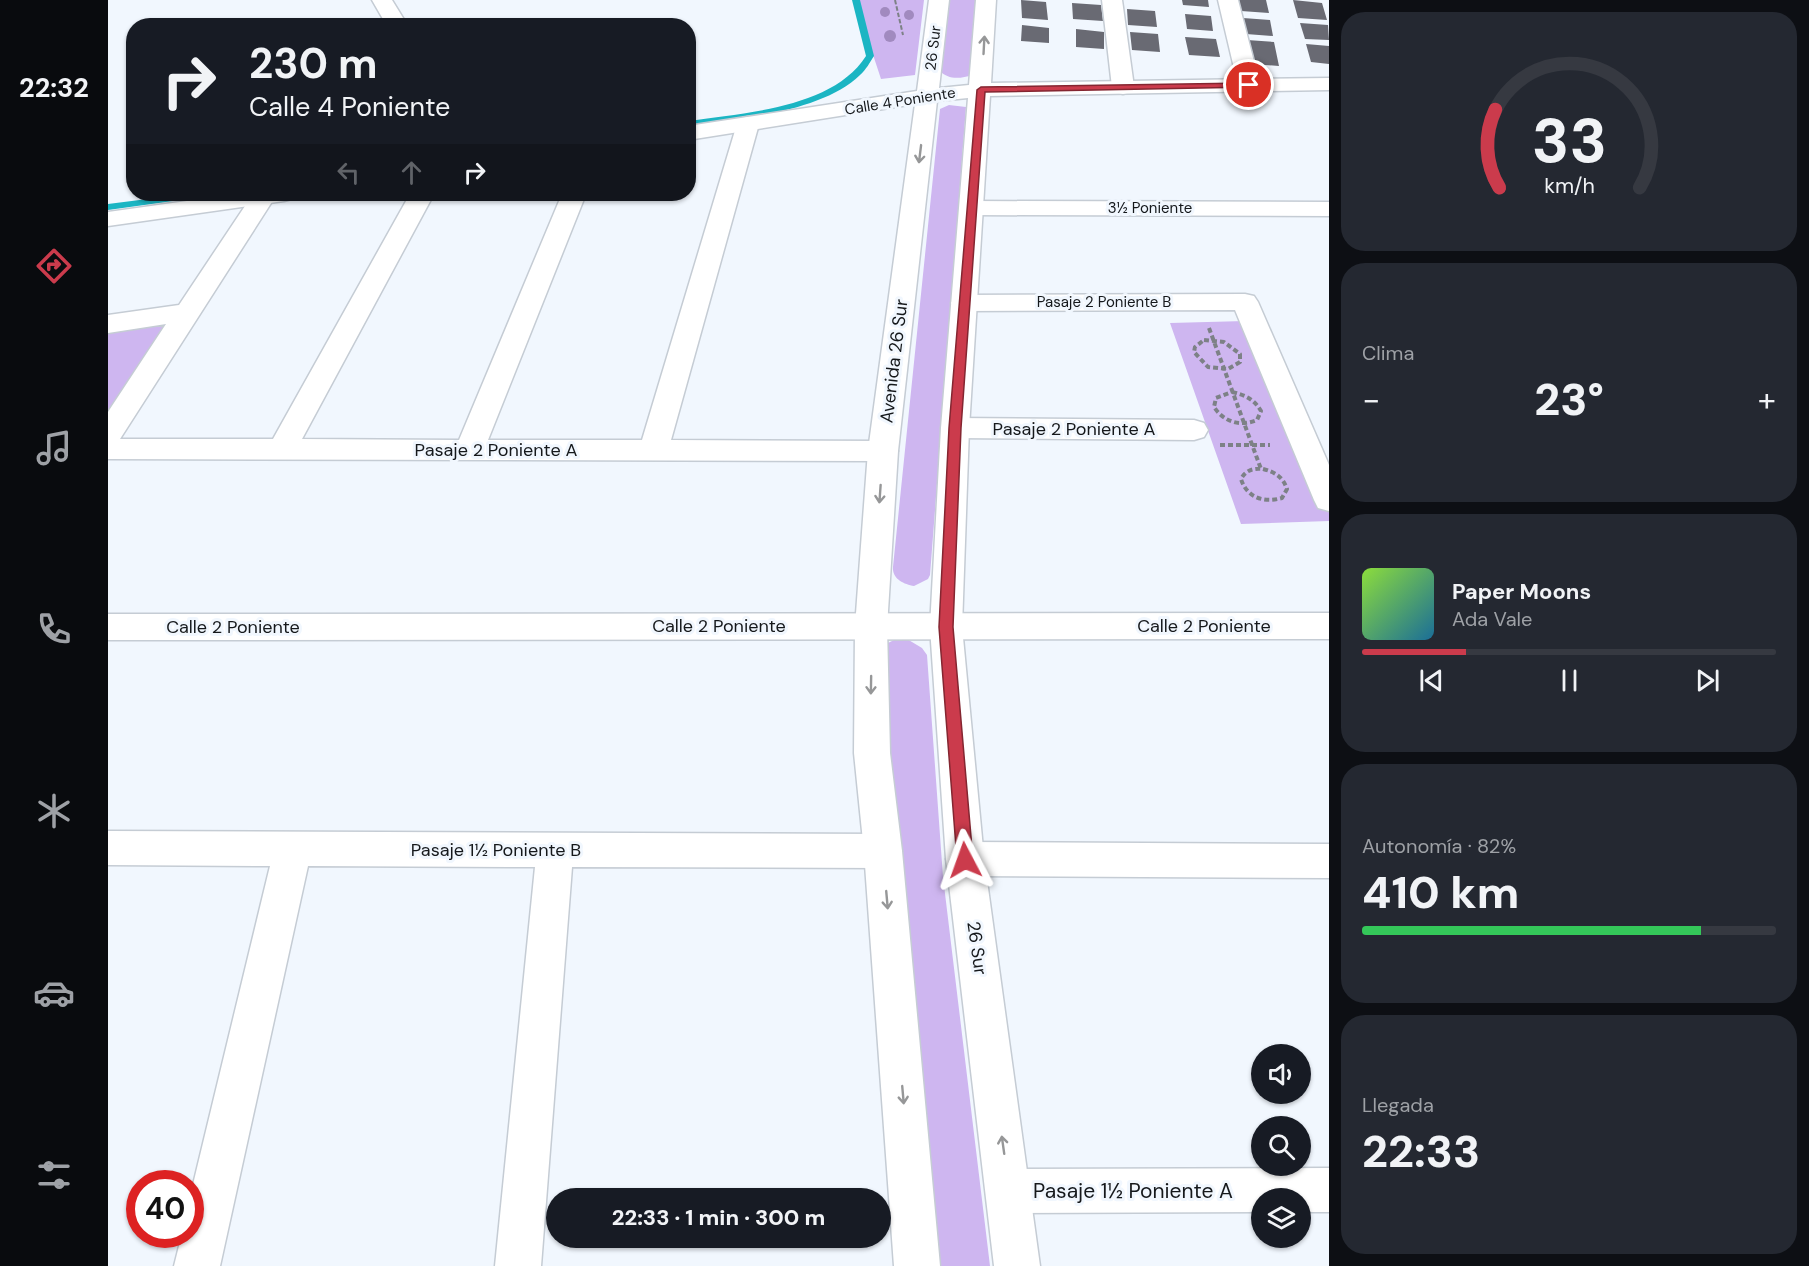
<!DOCTYPE html>
<html lang="es">
<head>
<meta charset="utf-8">
<style>
  :root { --surface:#171b24; --page:#242831; --text:#f1f3f6; --muted:#9ea1a6; --line:#363941; --accent:#cb3b4c }
  body { margin:0; font-family:"DM Sans",sans-serif; background:var(--page); color:var(--text); height:100vh; display:flex; flex-direction:column; font-size:22px; white-space:nowrap }
  * { box-sizing:border-box; margin:0 }
  p { font-size:20px; color:var(--muted) }
  .icon { flex:none; width:33px; height:33px; fill:none; stroke:currentColor; stroke-width:2; stroke-linecap:round; stroke-linejoin:round }
  .map { position:relative; flex:1; overflow:hidden }
  .details { display:flex; flex-direction:column; gap:12px; padding:12px; background:#0d0f14; width:480px }
  .details>* { flex:none }
  .hud { position:absolute; left:18px; top:18px; width:570px; height:183px; border-radius:24px; box-shadow:0 2px 4px #0004; background:#171b24; color:var(--text); overflow:hidden }
  .tools { position:absolute; left:1143px; top:1044px; display:grid; gap:12px }
  .tools a { display:grid; place-items:center; width:60px; height:60px; border-radius:50%; background:var(--surface); box-shadow:0 2px 4px #0004; font-size:30px }
  .speed { position:absolute; left:18px; top:1170px; display:flex; gap:12px; font-size:30px; font-weight:700; text-align:center }
  .speed>* { display:grid; place-content:center; width:78px; height:78px; border-radius:50%; background:var(--surface); box-shadow:0 2px 4px #0004; line-height:1 }
  .speed .limit { border:9px solid #d22; background:#fff; color:#111 }
  .pin { position:absolute; display:grid; place-items:center; width:51px; height:51px; color:#fff; margin:-26px; border:3px solid #fff; border-radius:50%; box-shadow:0 2px 6px #0007 }
  .me { position:absolute; width:66px; margin:-33px; rotate:356deg; stroke-linejoin:round; filter:drop-shadow(0 0 4px #0008) }
  .turn { display:flex; align-items:center; gap:21px; height:126px; padding:0 24px; font-size:27px }
  .turn .icon { width:78px; height:78px; stroke-width:2.5 }
  .turn b { display:block; font-size:42px; line-height:51px }
  .lanes { display:flex; align-items:center; height:57px; padding:0 24px; background:#0003; justify-content:center; gap:30px; direction:ltr }
  .lanes .off { opacity:.35 }
  .big { font-size:45px; font-weight:800; line-height:1.1 }
  .details .card { flex:1; display:flex; flex-direction:column; justify-content:center; gap:9px; min-width:0; padding:0 21px; border-radius:24px; background:var(--page) }
  .details .dial { align-items:center; gap:0 }
  .dial svg { height:156px; overflow:visible; fill:none; stroke:var(--line); stroke-width:7; stroke-linecap:round; text-anchor:middle }
  .dial text { fill:var(--text); stroke:none }
  .song { display:flex; align-items:center; gap:18px }
  .cover { width:72px; height:72px; border-radius:9px; background:linear-gradient(135deg,hsl(90 70% 55%),hsl(200 70% 35%)) }
  .played { height:6px; border-radius:3px; background:linear-gradient(90deg,var(--accent) 25%,var(--line) 25%) }
  .keys { display:flex; justify-content:space-around; direction:ltr }
  .heat { display:flex; justify-content:space-between; align-items:center; font-size:33px; direction:ltr }
  .charge { height:9px; border-radius:4px; background:linear-gradient(90deg,#34c759 82%,var(--line) 0) }
  .trip { position:absolute; left:438px; top:1188px; width:345px; height:60px; border-radius:30px; background:var(--surface); box-shadow:0 2px 4px #0004; font-weight:800; line-height:60px; text-align:center }
  main { display:flex; flex:1; min-height:0 }
  .tab-bar { display:flex; flex-direction:column; width:108px; justify-content:space-around; align-items:center; background:#090b0e; color:var(--muted) }
  .tab-bar .icon { width:42px; height:42px }
  .tab-bar .current { color:var(--accent) }
  .tab-bar b { font-size:27px; color:var(--text) }
  .map>svg:first-child { display:block }
</style>
</head>
<body>
<main>
<nav class="tab-bar">
<b>22:32</b>
<svg class="icon current" aria-label="directions" viewBox="0 0 24 24"><path d="M12 3l9 9-9 9-9-9zM9 14v-3h6M13 9l2 2-2 2"/></svg>
<svg class="icon" aria-label="music" viewBox="0 0 24 24"><path d="M9 18V5l10-2v13"/><circle cx="6" cy="18" r="3"/><circle cx="16" cy="16" r="3"/></svg>
<svg class="icon" aria-label="phone" viewBox="0 0 24 24"><path d="M5 4h4l2 5-3 2q2 4 5 5l2-3 5 2v4C11 20 4 13 5 4z"/></svg>
<svg class="icon" aria-label="climate" viewBox="0 0 24 24"><path d="M12 3v18M4 7l16 10M4 17L20 7"/></svg>
<svg class="icon" aria-label="car" viewBox="0 0 24 24"><path d="M5 17H2v-5l4-1 3-4h7l3 4 3 1v5h-3M9 17h6M6 11h13"/><circle cx="7" cy="17" r="2"/><circle cx="17" cy="17" r="2"/></svg>
<svg class="icon" aria-label="filters" viewBox="0 0 24 24"><path d="M4 7h16M4 17h16"/><circle cx="9" cy="7" r="2"/><circle cx="15" cy="17" r="2"/></svg>
</nav>
<div class="map">
<svg width="1221" height="1266" viewBox="0 0 1221 1266">
  <rect width="100%" height="100%" fill="#f1f7fe"/>
  <path fill="#ceb6f0" d="M747,0H816L807,75L773,79Z
    M840,0H871L864,75C852,79 840,80 831,70Z
    M841,105L858,107L822,575L820,579L806,586C796,584 784,579 785,567L832,109Z
    M63,320L0,417V330Z
    M1137,321L1221,510V521L1133,524L1062,323Z
    M799,639L814,648L819,655L835,877L882,1266H826L790,876L776,645L786,640Z"/>
  <g fill="none" stroke-linecap="round" stroke-linejoin="round">
    <path fill="#1bb5c3" fill-rule="evenodd" d="M744,0H752L766,56C762,62 758,70 752,75C714,112 631,119 580,126V121C636,113 725,108 758,56Z
      M79,194H98L94,197L0,210V204Z"/>
  </g>
  <path fill="#696a73" d="M913,0L938,2L940,20L914,18Z
    M1074,0H1100L1101,7L1075,5Z
    M1131,0H1158L1161,13L1133,11Z
    M1185,0L1214,3L1219,20L1190,18Z
    M964,3L993,5L995,21L965,19Z
    M1019,9L1047,11L1049,27L1020,25Z
    M1077,14L1103,16L1105,31L1079,29Z
    M1135,18L1162,20L1165,36L1138,34Z
    M1192,23L1220,25L1221,40L1197,39Z
    M914,25L941,28V43L913,41Z
    M968,29L996,32V49L968,47Z
    M1022,32L1050,34L1052,52L1024,50Z
    M1077,37L1108,39L1112,57L1081,55Z
    M1139,40L1166,42L1171,66L1143,64Z
    M1198,44L1221,46V64L1203,62Z"/>
  <g fill="none" stroke-linecap="round" stroke-linejoin="round">
    <defs>
      <path id="street" d="M264,0H284L300,26H279Z
        M994,0H1014L1026,87L1023,92L1015,94L1007,92L1004,87Z
        M1110,0H1130L1152,85L1149,90L1141,92L1133,90L1130,85Z
        M640,117L648,119L651,124L563,440L775,441L785,444L790,451L785,458L775,461L0,459V412L58,324L0,333V315L71,305L145,194H165L167,197L12,439H165L302,194H326L194,439L351,440L454,194H478L380,440H534L629,124L632,119Z
        M864,201L1221,202V216L864,215L855,213L852,208L855,203Z
        M1137,294L1146,296L1150,302L1221,465V511L1210,508L1206,500L1127,310L856,311L847,309L843,303L847,297L856,295Z
        M847,418L1086,420L1096,423L1100,430L1096,437L1086,440L847,438L837,435L833,428L837,421Z
        M1221,613V639L0,640V614Z
        M0,831L775,834L788,839L794,851L788,863L775,868L464,867L433,1266H387L427,867L200,866L112,1266H66L74,1234H82V1197L162,866L0,865Z
        M857,842L1221,844V878L857,876L844,871L838,859L844,847Z
        M1221,1168V1212H1192V1198H1154V1212L901,1213L885,1207L879,1191L885,1175L901,1169Z"/>
      <path id="secondary" d="M821,0H841L831,88L861,85L868,0H888L883,83L1221,78V90L882,96L861,428L854,627L876,859L932,1266H886L838,859L822,627L833,428L860,98L829,101L790,451L779,627L782,753L794,851L832,1266H786L756,851L746,753L747,627L760,451L807,104L580,140V126L809,91Z
        M129,194H188L184,199L176,201L0,226V212Z"/>
    </defs>
    <use href="#street" stroke="#c5ccd4" stroke-width="3"/>
    <use href="#secondary" stroke="#c5ccd4" stroke-width="3"/>
    <path stroke="#7d8186" stroke-width="2" stroke-dasharray="4.5 2" stroke-linecap="butt" d="M787,0L795,35"/>
    <path stroke="#7d8186" stroke-width="4" stroke-dasharray="5 3" stroke-linecap="butt" d="M1101,328L1153,469
      M1096,340L1116,342L1132,354V362L1120,369L1100,367L1086,352L1087,347Z
      M1124,392C1137,395 1146,399 1153,411L1149,420C1132,427 1116,422 1106,407L1108,398Z
      M1112,445H1162
      M1155,469C1167,472 1175,477 1179,489L1174,498C1156,503 1139,498 1133,479C1138,470 1145,468 1155,469Z"/>
    <use href="#street" fill="#fff" fill-rule="evenodd"/>
    <use href="#secondary" fill="#fff" fill-rule="evenodd"/>
  </g>
  <g fill="#a18abf">
    <circle cx="777" cy="12" r="5"/>
    <circle cx="801" cy="15" r="5"/>
    <circle cx="782" cy="36" r="6"/>
  </g>
  <defs><path id="oneway-shaft" d="M-6 0H5M1.5-3L5.5 0L1.5 3" fill="none" stroke-width="1.6" stroke-linecap="round" stroke-linejoin="round" transform="scale(1.5)"/></defs>
  <g stroke="#969798">
    <use href="#oneway-shaft" transform="translate(876 45) rotate(-87)"/>
    <use href="#oneway-shaft" transform="translate(812 154) rotate(97)"/>
    <use href="#oneway-shaft" transform="translate(772 494) rotate(94)"/>
    <use href="#oneway-shaft" transform="translate(763 685) rotate(91)"/>
    <use href="#oneway-shaft" transform="translate(779 900) rotate(85)"/>
    <use href="#oneway-shaft" transform="translate(795 1095) rotate(85)"/>
    <use href="#oneway-shaft" transform="translate(895 1145) rotate(-98)"/>
  </g>
  <path fill="#cb3b4c" stroke="#842631" stroke-width="1.5" d="M1141,83H1145V87L877,92L853,428L845,627L865,860L862,865L857,867L851,865L849,860L831,627L841,428L869,90L873,87Z"/>
  <g text-anchor="middle" stroke-width="6" stroke-linejoin="round" paint-order="stroke">
    <g font-size="15" fill="#15181b" stroke="#f1f7fe">
      <text transform="translate(825 48) rotate(-83)" y="5">26 Sur</text>
      <text transform="translate(792 101) rotate(-9)" y="5">Calle 4 Poniente</text>
      <text x="1042" y="213">3½ Poniente</text>
      <text x="996" y="307">Pasaje 2 Poniente B</text>
    </g>
    <g font-size="18" fill="#15181b" stroke="#f1f7fe">
      <text transform="translate(786 361) rotate(-83)" y="6">Avenida 26 Sur</text>
      <text x="966" y="435">Pasaje 2 Poniente A</text>
      <text x="388" y="456">Pasaje 2 Poniente A</text>
      <text x="611" y="632">Calle 2 Poniente</text>
      <text x="1096" y="632">Calle 2 Poniente</text>
      <text x="125" y="633">Calle 2 Poniente</text>
      <text x="388" y="856">Pasaje 1½ Poniente B</text>
      <text transform="translate(869 948) rotate(82)" y="6">26 Sur</text>
    </g>
    <g font-size="21" fill="#15181b" stroke="#f1f7fe">
      <text x="1025" y="1198">Pasaje 1½ Poniente A</text>
    </g>
  </g>
</svg>
<div class="tools">
<a><svg class="icon" aria-label="sound" viewBox="0 0 24 24"><path d="M4 9h4l5-4v14l-5-4H4zM17 9q2 3 0 6"/></svg></a>
<a><svg class="icon" aria-label="search" viewBox="0 0 24 24"><circle cx="10" cy="10" r="6"/><path d="M15 15l6 6"/></svg></a>
<a><svg class="icon" aria-label="layers" viewBox="0 0 24 24"><path d="M12 4l9 5-9 5-9-5zM3 14l9 5 9-5"/></svg></a>
</div>
<div class="speed"><div class="limit">40</div></div>
<div class="pin" style="left:1141px;top:85px;background:#d93025"><svg class="icon" aria-label="arrive" viewBox="0 0 24 24"><path d="M6 21V4h12l-3 4 3 4H6"/></svg></div>
<svg class="me" style="left:857px;top:860px" viewBox="-20 -20 40 40"><path d="M0-17L14 15 0 8-14 15z" fill="#cb3b4c" stroke="#fff" stroke-width="4"/></svg>
<div class="trip">22:33 · 1 min · 300 m</div>
<div class="hud">
<div class="turn"><svg class="icon" aria-label="right" viewBox="0 0 24 24"><path d="M7 20v-9h11M14 6l5 5-5 5"/></svg><div><b>230 m</b>Calle 4 Poniente</div></div>
<div class="lanes"><svg class="icon off" aria-label="left" viewBox="0 0 24 24"><path d="M17 20v-9H6M10 6l-5 5 5 5"/></svg><svg class="icon off" aria-label="ahead" viewBox="0 0 24 24"><path d="M12 20V5M6 11l6-6 6 6"/></svg><svg class="icon" aria-label="right" viewBox="0 0 24 24"><path d="M7 20v-9h11M14 6l5 5-5 5"/></svg></div>
</div>
</div>
<section class="details">
<div class="card dial"><svg viewBox="0 0 100 80">
<path d="M14 69A42 42 0 1 1 86 69"/>
<path d="M14 69A42 42 0 0 1 12 29" stroke="#cb3b4c"/>
<text x="50" y="56" font-size="32" font-weight="700">33</text>
<text x="50" y="72" font-size="11">km/h</text>
</svg></div>
<div class="card"><p>Clima</p>
<div class="heat"><a>−</a><b class="big">23°</b><a>+</a></div>
</div>
<div class="card">
<div class="song"><i class="cover"></i><div><b>Paper Moons</b><p>Ada Vale</p></div></div>
<div class="played"></div>
<div class="keys"><svg class="icon" aria-label="previous" viewBox="0 0 24 24"><path d="M18 5L8 12l10 7zM5 5v14"/></svg><svg class="icon" aria-label="pause" viewBox="0 0 24 24"><path d="M8 5v14M16 5v14"/></svg><svg class="icon" aria-label="next" viewBox="0 0 24 24"><path d="M6 5l10 7-10 7zM19 5v14"/></svg></div>
</div>
<div class="card"><p>Autonomía · 82%</p><b class="big">410 km</b><div class="charge"></div></div>
<div class="card"><p>Llegada</p><b class="big">22:33</b></div>
</section>
</main>
</body>
</html>
